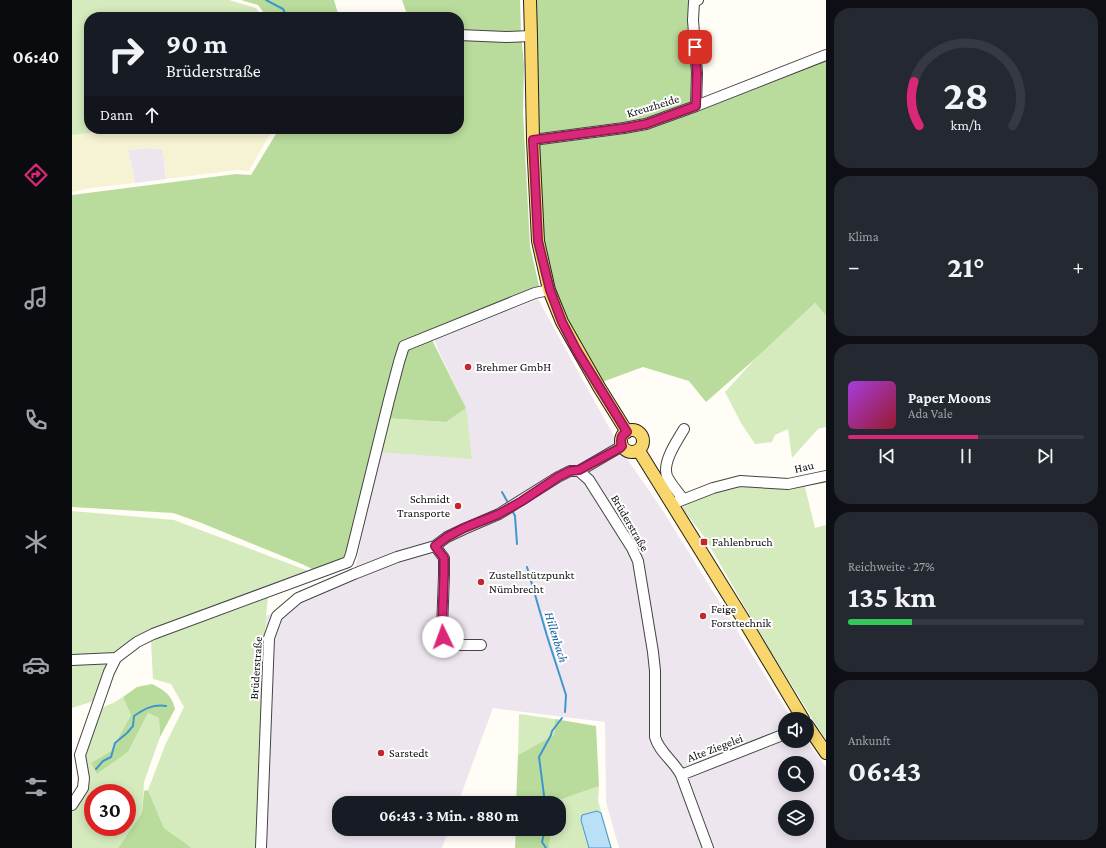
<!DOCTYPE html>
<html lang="de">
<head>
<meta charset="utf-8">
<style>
  :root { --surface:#171b24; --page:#242831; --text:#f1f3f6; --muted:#9ea1a6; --line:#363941; --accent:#db2777 }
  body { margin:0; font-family:"Crimson Pro",serif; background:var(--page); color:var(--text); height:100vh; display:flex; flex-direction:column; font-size:15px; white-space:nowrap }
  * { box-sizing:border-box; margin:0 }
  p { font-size:13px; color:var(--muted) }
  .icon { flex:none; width:22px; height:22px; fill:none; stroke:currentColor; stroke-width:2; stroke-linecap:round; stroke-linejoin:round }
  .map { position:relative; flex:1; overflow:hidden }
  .sheet { display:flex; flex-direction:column; gap:8px; padding:8px; background:#0d0f14; width:280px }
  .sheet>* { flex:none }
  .top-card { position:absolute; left:12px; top:12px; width:380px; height:122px; border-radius:16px; box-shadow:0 2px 10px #0003; background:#171b24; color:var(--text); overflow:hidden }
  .controls { position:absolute; left:706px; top:712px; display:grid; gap:8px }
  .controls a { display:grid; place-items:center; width:36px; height:36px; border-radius:50%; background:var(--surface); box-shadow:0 2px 10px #0003; font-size:20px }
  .speed { position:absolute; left:12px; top:784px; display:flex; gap:8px; font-size:20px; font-weight:700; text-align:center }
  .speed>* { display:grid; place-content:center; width:52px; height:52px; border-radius:50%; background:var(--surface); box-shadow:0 2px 10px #0003; line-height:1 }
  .speed .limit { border:6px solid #d22; background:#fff; color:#111 }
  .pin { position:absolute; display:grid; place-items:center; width:34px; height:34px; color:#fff; margin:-17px; border-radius:8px; box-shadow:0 2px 6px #0006 }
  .me { position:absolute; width:44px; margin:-22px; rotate:357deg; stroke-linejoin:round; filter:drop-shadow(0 0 3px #0008) }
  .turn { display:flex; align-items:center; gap:14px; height:84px; padding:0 16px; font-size:18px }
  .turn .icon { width:52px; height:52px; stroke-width:2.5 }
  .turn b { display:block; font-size:28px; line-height:34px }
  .then { display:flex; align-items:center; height:38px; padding:0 16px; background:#0003; gap:8px; font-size:15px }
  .big { font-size:30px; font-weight:700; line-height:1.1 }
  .sheet .widget { flex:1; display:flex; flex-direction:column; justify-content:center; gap:6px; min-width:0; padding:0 14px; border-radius:16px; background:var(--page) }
  .sheet .dial { align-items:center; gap:0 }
  .dial svg { height:104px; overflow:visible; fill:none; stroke:var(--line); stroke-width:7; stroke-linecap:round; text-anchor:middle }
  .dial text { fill:var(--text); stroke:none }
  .song { display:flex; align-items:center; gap:12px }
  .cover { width:48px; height:48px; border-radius:6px; background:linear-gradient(135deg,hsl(280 70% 55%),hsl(350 70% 35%)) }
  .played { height:4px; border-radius:2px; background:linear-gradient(90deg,var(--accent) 55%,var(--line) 55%) }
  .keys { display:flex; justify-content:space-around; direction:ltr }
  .heat { display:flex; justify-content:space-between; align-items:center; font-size:22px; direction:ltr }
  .charge { height:6px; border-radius:3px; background:linear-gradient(90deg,#34c759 27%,var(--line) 0) }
  .trip { position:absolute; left:260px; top:796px; width:234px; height:40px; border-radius:16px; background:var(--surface); box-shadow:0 2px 10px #0003; font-weight:700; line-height:40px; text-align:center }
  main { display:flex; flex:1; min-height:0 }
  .tabs { display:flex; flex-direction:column; width:72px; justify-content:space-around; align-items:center; background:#090b0e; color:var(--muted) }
  .tabs .icon { width:28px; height:28px }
  .tabs .active { color:var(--accent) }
  .tabs b { font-size:18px; color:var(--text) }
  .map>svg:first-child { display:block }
</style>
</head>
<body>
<main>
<nav class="tabs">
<b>06:40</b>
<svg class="icon active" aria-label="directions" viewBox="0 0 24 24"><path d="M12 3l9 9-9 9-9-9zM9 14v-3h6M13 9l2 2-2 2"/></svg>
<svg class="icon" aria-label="music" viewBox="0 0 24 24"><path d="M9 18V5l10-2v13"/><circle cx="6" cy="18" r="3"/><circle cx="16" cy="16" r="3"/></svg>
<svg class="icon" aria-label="phone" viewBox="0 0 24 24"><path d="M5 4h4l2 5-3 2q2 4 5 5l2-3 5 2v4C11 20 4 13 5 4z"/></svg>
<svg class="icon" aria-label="climate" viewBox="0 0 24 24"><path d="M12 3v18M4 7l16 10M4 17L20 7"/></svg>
<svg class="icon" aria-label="car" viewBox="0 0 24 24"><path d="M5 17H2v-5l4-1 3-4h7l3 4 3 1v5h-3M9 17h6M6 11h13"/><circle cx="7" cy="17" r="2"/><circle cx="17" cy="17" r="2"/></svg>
<svg class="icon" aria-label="filters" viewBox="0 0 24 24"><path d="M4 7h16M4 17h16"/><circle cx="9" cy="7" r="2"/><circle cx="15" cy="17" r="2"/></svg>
</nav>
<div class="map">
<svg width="754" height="848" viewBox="0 0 754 848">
  <rect width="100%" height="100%" fill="#fffdf5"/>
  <path fill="#eee6ef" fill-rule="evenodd" d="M73,148L91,149L94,179L63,183L56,150Z
    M466,299L539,431L558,463L591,511L720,719H713V741H735L754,767V848H547L534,802L533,722L421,708L386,803H267V829H377L370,848H190L194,616L282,574L307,452L394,408L367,352L362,340ZM713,763H735V785H713ZM713,807H735V829H713Z"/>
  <path fill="#f6f3d4" d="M47,129H201L177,171L165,170L94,179L91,149L73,148L56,150L63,183L19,188L0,192V135Z"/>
  <path fill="#d5ebbd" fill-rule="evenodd" d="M0,0H157L184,8L190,17H17V129H47L0,135Z
    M743,303L754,316V427L746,429L720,458L716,429L703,435L700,442L683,444L669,423L653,392L684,358Z
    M394,408L400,459L307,452L314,418L374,422Z
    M732,483L743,528L754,525V740L699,652L633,538L611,509V503L667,484Z
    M0,511L102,520L239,572L62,640L42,656L0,658Z
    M196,597L194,616L189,848H120L92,828L76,790L94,743L112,707L99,684L81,679L79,641Z
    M40,661L22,701L0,708V662Z
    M51,697L59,715L39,751L20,763L25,774L56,752L76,713L87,718L88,737L72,782L70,813L46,848H0V810L13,763V750L29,708L41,703ZM21,793H55V827H21Z
    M447,714L483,719L482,735L446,755Z
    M527,786L526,801L540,848H477L479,829H487V803H481L482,802Z"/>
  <path fill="#b9dc9c" d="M169,0H262L267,17H195L186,5Z
    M330,0H448L449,34L452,65L451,113L458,246L468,290L359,338L394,408L374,422L312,418L276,562L248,573L232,565L208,555L127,522L101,513L0,507V195L164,174L179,175L207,129H387V17H336Z
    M461,0H620L622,75L621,104L571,121L465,136Z
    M754,55V316L743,303L684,358L634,402L617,381L571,367L530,382L491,310L481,283L470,236L467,145L574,124Z
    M80,684C92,690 100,695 103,709L88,737L87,718L76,713L56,752L25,774L19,763L39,751L59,715L51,697L65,687Z
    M483,719L524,726L527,786L482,802L481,803H444L446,755L482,735Z
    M76,790L92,828L120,848H46L70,813L72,791Z
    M444,829H479L477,848H443Z"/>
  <path fill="#b9e0f7" stroke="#3f96cf" d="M525,811L529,813L539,848H517L509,820L510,815Z"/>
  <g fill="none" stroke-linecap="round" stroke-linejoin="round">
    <path stroke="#3f96cf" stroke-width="2" d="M194,0L211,9L215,17
      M430,492L435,501
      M441,512L443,516L445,544
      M455,567L475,636L494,695L493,712
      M24,769L31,761L39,757L43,743L55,733L61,726L62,716C72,709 81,704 94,706
      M473,803L467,757L479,735L480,731L490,718
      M473,829L470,842L474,848"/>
    <defs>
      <path id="minor" d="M387,35L434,37L459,36
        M624,106L754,55
        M461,140L552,128L574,124L624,106L625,73L621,20L622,2L626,0
        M507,471L550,446
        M611,499C606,492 598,483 595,476C590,462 605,441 612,429
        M600,504L641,488L668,481L716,484L754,476
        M409,645H384L371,637L370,629L372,575V558L363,546L375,537L392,529L427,514L486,477L498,471H507L517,480L560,548L566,561L581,652L583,671V737C587,752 602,761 609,775L636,848
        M0,660L44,658
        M609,775L713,734
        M0,805L11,788L12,778L8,755L37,672L44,658L65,642L81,634L276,562L279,554L317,400L327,362L332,346L443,301L463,293L477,290
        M189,848L197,638L205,616L226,598L282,574L325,557L363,546"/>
      <path id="major" d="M458,0L459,36L461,140L466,241L477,290L490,322L527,387L555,432
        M549 441a11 11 0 1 1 22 0a11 11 0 1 1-22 0Z
        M567,451L676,627L731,719
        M735,725L754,753"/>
    </defs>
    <use href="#minor" stroke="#444" stroke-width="12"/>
    <use href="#major" stroke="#222" stroke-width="14"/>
    <use href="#minor" stroke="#fff" stroke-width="10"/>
    <use href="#major" stroke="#f9d66b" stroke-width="12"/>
  </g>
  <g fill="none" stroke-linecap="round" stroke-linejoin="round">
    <defs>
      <path id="route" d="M371,637L370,629L372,574V558L363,546L375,537L392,528L427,514L450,501L486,477L498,471L507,470L548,448L550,446C548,440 549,435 555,432L505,351L490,322L478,290L466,241L461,140L552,128L574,124L624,106L625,73L623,47"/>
    </defs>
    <use href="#route" stroke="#8e194d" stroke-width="10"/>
    <use href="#route" stroke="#db2777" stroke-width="7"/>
  </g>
  <g fill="#c4262e" stroke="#fff" stroke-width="1.5">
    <circle cx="396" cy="367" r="4"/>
    <circle cx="386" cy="506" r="4"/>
    <rect x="628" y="538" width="8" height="8" rx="2"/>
    <circle cx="409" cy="582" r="4"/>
    <circle cx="631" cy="616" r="4"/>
    <circle cx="309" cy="753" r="4"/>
  </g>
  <g text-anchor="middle" stroke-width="4" stroke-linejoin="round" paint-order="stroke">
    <g font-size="12" fill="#111" stroke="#fff">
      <text transform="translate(581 106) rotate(-17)" y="4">Kreuzheide</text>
      <text transform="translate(732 467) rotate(-13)" y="4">Hau</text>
      <text transform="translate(558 523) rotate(60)" y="4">Brüderstraße</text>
      <text transform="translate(184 668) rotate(-86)" y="4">Brüderstraße</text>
      <text transform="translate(643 748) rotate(-21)" y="4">Alte Ziegelei</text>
    </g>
    <g font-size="12" fill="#111" stroke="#fff" text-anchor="start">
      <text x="404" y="371">Brehmer GmbH</text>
      <text x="378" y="503" text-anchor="end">Schmidt<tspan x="378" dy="14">Transporte</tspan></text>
      <text x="640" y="546">Fahlenbruch</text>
      <text x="417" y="579">Zustellstützpunkt<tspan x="417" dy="14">Nümbrecht</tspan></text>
      <text x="639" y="613">Feige<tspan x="639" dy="14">Forsttechnik</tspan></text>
      <text x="317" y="757">Sarstedt</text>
    </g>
    <g font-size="13" font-style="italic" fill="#1768a6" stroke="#fff">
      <text transform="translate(485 637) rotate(73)" y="5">Hillenbach</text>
    </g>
  </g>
</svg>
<div class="controls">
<a><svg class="icon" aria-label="sound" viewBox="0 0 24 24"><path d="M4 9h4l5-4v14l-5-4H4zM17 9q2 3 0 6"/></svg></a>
<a><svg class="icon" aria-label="search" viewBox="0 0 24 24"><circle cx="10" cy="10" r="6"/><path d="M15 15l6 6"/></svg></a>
<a><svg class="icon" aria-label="layers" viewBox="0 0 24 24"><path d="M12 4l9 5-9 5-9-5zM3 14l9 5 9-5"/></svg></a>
</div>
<div class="speed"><div class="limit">30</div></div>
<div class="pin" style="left:623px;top:47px;background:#d93025"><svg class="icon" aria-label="arrive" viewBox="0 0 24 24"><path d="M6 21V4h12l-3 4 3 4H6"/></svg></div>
<svg class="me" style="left:371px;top:637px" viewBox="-20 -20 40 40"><circle r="19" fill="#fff"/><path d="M0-13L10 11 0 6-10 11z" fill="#db2777"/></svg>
<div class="trip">06:43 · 3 Min. · 880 m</div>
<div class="top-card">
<div class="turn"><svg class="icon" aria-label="right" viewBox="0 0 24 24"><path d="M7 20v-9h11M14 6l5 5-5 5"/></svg><div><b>90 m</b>Brüderstraße</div></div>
<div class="then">Dann<svg class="icon" aria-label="ahead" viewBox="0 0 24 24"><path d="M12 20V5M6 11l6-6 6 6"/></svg></div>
</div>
</div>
<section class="sheet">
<div class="widget dial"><svg viewBox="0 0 100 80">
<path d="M14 69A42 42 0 1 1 86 69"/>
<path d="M14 69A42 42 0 0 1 10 35" stroke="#db2777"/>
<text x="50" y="56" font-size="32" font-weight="700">28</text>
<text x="50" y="72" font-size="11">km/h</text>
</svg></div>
<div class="widget"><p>Klima</p>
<div class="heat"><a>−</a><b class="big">21°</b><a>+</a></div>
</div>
<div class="widget">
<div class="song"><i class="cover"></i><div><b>Paper Moons</b><p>Ada Vale</p></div></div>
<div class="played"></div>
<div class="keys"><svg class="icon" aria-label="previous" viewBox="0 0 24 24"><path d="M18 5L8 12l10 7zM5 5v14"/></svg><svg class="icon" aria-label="pause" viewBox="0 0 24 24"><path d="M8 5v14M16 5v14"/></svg><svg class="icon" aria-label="next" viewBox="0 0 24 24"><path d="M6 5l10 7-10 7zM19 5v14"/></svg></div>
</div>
<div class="widget"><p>Reichweite · 27%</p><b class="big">135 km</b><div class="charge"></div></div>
<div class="widget"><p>Ankunft</p><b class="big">06:43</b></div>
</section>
</main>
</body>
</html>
